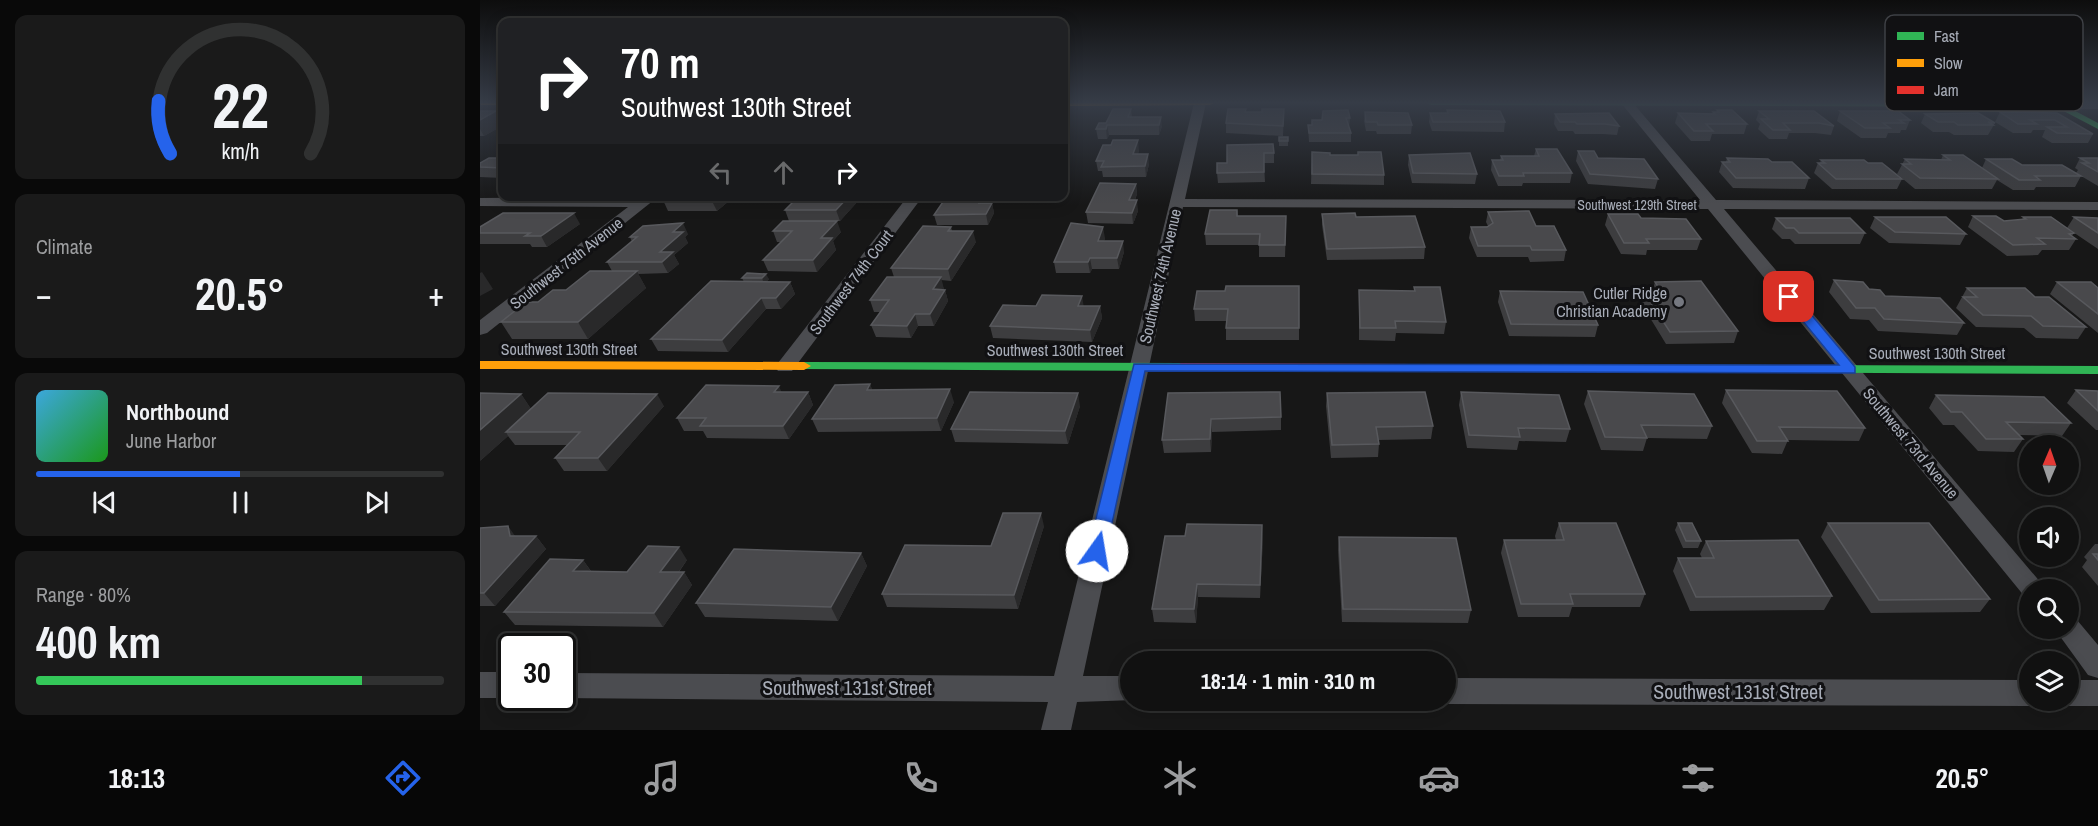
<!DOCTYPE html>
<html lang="en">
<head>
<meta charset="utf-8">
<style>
  :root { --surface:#111; --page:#1a1a1a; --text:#f1f3f6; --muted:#9c9d9f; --line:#303131; --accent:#2563eb }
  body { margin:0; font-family:"Archivo Narrow",sans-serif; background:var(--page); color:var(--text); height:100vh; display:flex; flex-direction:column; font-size:22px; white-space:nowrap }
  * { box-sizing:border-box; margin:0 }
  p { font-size:20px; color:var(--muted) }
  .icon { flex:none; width:33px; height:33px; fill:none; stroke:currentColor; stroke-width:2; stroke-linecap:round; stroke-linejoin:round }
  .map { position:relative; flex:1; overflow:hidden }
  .sheet { display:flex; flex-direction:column; gap:15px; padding:15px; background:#090909; width:480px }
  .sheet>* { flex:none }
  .banner { position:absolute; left:18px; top:18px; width:570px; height:183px; border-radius:12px; box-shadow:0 3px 15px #0003,0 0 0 2px var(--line); background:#202124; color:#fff; overflow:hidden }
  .needle { width:39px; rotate:2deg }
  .controls { position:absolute; left:1539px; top:435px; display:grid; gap:12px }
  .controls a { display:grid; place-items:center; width:60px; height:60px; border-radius:50%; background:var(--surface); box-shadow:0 3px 15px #0003,0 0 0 2px var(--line); font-size:30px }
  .speed { position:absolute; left:18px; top:633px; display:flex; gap:12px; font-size:30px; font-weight:700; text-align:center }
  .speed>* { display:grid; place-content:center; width:78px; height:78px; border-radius:50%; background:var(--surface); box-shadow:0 3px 15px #0003,0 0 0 2px var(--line); line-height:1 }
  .speed .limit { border:3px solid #111; border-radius:9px; background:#fff; color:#111 }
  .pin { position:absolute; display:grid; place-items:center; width:51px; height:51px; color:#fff; margin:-26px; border-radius:12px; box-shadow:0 3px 9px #0006 }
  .me { position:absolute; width:66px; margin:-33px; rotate:13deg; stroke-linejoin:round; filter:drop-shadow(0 0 4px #0008) }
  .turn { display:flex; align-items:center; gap:21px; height:126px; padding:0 24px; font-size:27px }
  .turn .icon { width:78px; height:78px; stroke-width:2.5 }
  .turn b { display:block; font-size:42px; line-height:51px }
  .lanes { display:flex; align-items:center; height:57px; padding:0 24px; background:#0003; justify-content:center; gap:30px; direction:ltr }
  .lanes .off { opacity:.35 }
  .big { font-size:45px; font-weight:800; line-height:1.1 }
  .sheet .card { flex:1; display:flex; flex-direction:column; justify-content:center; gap:9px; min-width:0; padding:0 21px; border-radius:12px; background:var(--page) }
  .sheet .dial { align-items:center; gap:0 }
  .dial svg { height:156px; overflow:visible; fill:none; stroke:var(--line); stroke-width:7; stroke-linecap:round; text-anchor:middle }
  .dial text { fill:var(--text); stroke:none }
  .song { display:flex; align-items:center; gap:18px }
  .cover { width:72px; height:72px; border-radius:9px; background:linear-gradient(135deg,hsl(200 70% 55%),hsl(120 70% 35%)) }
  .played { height:6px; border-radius:3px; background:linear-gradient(90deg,var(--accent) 50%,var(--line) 50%) }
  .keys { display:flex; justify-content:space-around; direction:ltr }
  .heat { display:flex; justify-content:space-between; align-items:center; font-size:33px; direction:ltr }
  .charge { height:9px; border-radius:4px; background:linear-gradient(90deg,#34c759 80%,var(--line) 0) }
  .trip { position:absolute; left:640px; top:651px; width:336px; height:60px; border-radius:30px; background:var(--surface); box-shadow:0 3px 15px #0003,0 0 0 2px var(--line); font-weight:800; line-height:60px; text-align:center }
  .tabs { display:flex; height:96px; justify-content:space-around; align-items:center; background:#070707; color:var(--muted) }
  .tabs .icon { width:42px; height:42px }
  .tabs .selected { color:var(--accent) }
  .tabs b { font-size:27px; color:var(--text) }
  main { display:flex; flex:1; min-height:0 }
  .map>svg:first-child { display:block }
</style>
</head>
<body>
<main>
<section class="sheet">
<div class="card dial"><svg viewBox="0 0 100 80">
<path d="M14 69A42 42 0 1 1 86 69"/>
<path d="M14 69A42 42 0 0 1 8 42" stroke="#2563eb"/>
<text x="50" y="56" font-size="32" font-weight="700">22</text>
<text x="50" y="72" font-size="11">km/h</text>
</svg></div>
<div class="card"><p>Climate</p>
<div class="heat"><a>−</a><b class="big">20.5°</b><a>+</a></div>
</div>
<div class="card">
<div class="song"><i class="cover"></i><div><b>Northbound</b><p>June Harbor</p></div></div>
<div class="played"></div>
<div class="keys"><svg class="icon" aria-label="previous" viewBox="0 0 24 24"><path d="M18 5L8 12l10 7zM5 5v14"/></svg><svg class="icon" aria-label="pause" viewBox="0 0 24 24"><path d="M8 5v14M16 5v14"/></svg><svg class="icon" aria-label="next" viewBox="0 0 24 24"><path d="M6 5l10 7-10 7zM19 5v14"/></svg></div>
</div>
<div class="card"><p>Range · 80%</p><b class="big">400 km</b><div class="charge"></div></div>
</section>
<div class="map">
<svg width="1618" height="730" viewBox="0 0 1618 730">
  <rect width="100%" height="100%" fill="#171717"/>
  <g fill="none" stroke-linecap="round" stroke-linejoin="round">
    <path fill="#4b4c50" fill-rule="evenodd" d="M714,103H726L705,199L1220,200L1141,103H1153L1236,200L1618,202V210L1244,209L1567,590H1550V599L1545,597L1228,209L703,207L603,676H651V700H655L597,702L591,730H561L568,702L78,698H82V673L574,676Z
      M1574,103H1618V109H1578L1574,108Z
      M162,196H179L7,333L0,335V320L148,207L0,206V198Z
      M428,196H443L312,371H298L295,367L298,363Z
      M1588,617L1597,620L1618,645V678L1608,675L1574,628H1588Z
      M0,672H32L33,698H0Z
      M966,678L1550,680V700H1561L1550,706L966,704L956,700H966Z
      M1588,680H1618V706H1588L1578,702L1588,700Z"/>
    <path fill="#30b455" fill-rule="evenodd" d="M947,103H1580L1618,123V129L1576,107L951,105Z
      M324,362L701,363L708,367L701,371L319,369L317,366L319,363Z
      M935,364L1618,366V374L930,371L928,368L930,365Z"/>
    <path fill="#ff9f0a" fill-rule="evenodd" d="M0,103H22V105H1Z
      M584,103H734L730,105L584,106Z
      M0,361L324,362L331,366L324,370L0,369Z"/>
    <path fill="#e5322d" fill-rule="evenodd" d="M701,363L935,364L942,368L935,372L696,370L694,367Z"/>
  </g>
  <path fill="#3d3d3f" d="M651,109L652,117L682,126L679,135H629L627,139H618L616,129Z
    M766,109V112H782L804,109L803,136L746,133V123Z
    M967,110L1025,122L1024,132L952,131L949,122L950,113H967Z
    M1237,110L1267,124L1264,134H1232L1230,141H1211L1195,123L1198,113L1232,114L1233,112H1237Z
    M0,111H16L22,123V126L4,136H0Z
    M1279,111L1354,126L1351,135L1335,133H1309L1307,139H1289L1278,129L1280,124L1276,120Z
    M1360,111L1430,120L1426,130H1421L1420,133H1408L1406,138H1381L1357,121Z
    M885,112L932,125L931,134H897L896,131H886L884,121Z
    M1520,112L1577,113L1613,134L1608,143H1572L1562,137L1565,130H1553L1551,133H1533L1515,122Z
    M1075,114L1139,126L1137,135L1123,134H1095L1093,131H1078L1074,124Z
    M1445,114L1515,123L1508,135H1474L1469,132H1453L1441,123Z
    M870,118L869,128L871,133V142H829L828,125H832L842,120Z
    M799,137H808V146H799Z
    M747,145L794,153V163H784L785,182L738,183L737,173L747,163Z
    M1056,149L1092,173L1090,183H1043L1042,186H1018L1011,170L1012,160H1020L1021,156H1054Z
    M659,150L658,154L669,164L666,177H623L622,171H618L616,161Z
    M1098,151L1178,179L1175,189L1108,184L1096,161Z
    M832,152L850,155L904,175V185L831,184Z
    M929,155L997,174L995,184L932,183L928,165Z
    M1463,155L1502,168L1506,159L1601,176L1595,187H1556L1554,190H1533L1517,180L1512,189H1435L1417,174L1425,159L1461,160Z
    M22,158V178L0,177V163Z
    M1247,158L1292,162L1329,178L1325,189L1253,188L1239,172L1242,162H1246Z
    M1600,158H1618V186L1596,173L1598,170L1595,168Z
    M1341,160L1388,163L1422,179L1417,189H1352L1334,173L1338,163H1340Z
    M656,184L657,194L655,200L658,211L653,224L608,223L606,212Z
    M188,196H255L237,211H188L183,200Z
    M316,196H399L396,200H379L360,221H332L361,232L353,241L356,250L337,272L288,271L283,260L301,242H297L293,231L309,221L305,210L317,199Z
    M467,196H519L517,200H510L508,203H512L514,213L508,225H457L454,215Z
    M757,210L758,216L806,227L805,257H779V245H726L725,234Z
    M1008,212L1056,226L1086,250L1084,261L1050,262L1048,257H997L989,238L991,227L1008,226L1006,222Z
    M842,214L876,217L945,247L944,259L847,260L842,225Z
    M1128,214L1161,218L1221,239L1217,250H1167L1166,255L1141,254L1125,225Z
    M1493,216L1524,221L1542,220L1543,217L1594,233L1592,236L1596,239L1589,250H1562L1558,255L1527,256L1488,227Z
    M1395,217L1486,234L1480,245L1409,243L1390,228Z
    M1594,217L1618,218V249L1587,228Z
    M1296,218L1385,233L1380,244H1315L1310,239H1302L1292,229Z
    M100,224L67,247H52L50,244H0V227Z
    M471,227L472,231L496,242L471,281L461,280L464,290H465L468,301L454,326H438L431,338L396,337L391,325L401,312H394L390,300L414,277L411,268Z
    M208,234L205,237L208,243L194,255L199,264L188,273L158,274L166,288L108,339H32L21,322L58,302L132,271L127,262L152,242L150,237Z
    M625,238L624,241L644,252L639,269H612L610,273H576L574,262Z
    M267,273L289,279L286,282H310L315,294L301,309H286L248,352L178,351L171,339L264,282L262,278Z
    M1354,280L1389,289L1405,296L1484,323L1477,335L1398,331L1389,320L1370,319L1349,292Z
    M1175,282L1258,331L1254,343L1186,344L1161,303L1164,292H1172Z
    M1577,282L1618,288V333L1570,294Z
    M819,286V340H746V328L747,321H715L714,309L745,291Z
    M934,287L966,322L964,334L916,333L915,341L879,340V290L934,291Z
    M1487,288L1555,297L1606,327L1598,339L1556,338L1544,328L1496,327L1476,308Z
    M1020,291L1118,325L1115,337L1029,336L1018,302Z
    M556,306H620L622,318L612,342L513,338L510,326Z
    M390,384L392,390L474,402L461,431L338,432L332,419Z
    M1246,390L1385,428L1379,441L1308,440L1302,454L1272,453L1242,403Z
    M1596,390L1618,391V430H1616L1587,403Z
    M1108,391L1232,426L1227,439L1167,438L1163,451L1121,450L1104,404Z
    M302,392H328L333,405L309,439L227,438L223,431H204L197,418Z
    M981,392L1090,429L1086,442L1039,441L1037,450L987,448L979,405Z
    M688,393L801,417V430L732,432L731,452L684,453L682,440Z
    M847,393L953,426L951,439L898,440L899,444L898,457L851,458L846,406Z
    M41,394L51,409L184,406L127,471H84L75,458L87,445H35L28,436L0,461Z
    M1456,395L1591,423L1582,436L1538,435L1543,439L1534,452L1498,451L1474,425H1463L1449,408Z
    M600,406L588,444L475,442L471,429Z
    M1079,523L1165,594L1160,607H1092L1089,617H1038L1021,553L1024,540H1076L1075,536Z
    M1198,523L1221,541L1218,548H1203L1195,530Z
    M1348,523L1510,599L1500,612L1391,613L1341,537Z
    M564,526L538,609L407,607L402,594Z
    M0,528L35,536H56L66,549L15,606H0Z
    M859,537L991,610L988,623L862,622L858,550Z
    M783,538L780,598L718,597L716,623L674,622L672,609Z
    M1226,541L1352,596L1344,610L1210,611L1193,571L1198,558H1222L1220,554Z
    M1615,544H1618V586L1602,567L1607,560L1604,557Z
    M381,553L387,566L358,621L225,617L216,603Z
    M103,560L111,571L147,572L207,560L199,572H204L212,585L183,627L35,625L24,612Z"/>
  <path fill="#29292a" d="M16,111L22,123V126L4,136L0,129V120Z
    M681,117L682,126L679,135V125Z
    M627,125L629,135L627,139L626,129Z
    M658,140L659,150L655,164L653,154Z
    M668,154L669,164L666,177L665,166Z
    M656,184L657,194L651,211L649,200Z
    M238,196H255L237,211L232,201Z
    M369,196H378L379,200L360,221L356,210Z
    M503,196H509L510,200L502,213L499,203Z
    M657,200L658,211L653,224L652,213Z
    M512,203L514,213L508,225L506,214Z
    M94,213L100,224L67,247L61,236Z
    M357,221L361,232L353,241L356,250L337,272L333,260L341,238Z
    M203,223L208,234L205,237L208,243L194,255L199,264L188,273L182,262L180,252L193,232Z
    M623,227L625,238L620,252L618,241Z
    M493,231L496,242L471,281L468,269Z
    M643,241L644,252L639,269L637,258Z
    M610,258L612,269L610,273L608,262Z
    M157,271L166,288L108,339L98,322Z
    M2,272L13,289L0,296V273Z
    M286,274L289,279L284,284L282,278Z
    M461,277L464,289L456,301L453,289Z
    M310,282L315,294L301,309L296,298Z
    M465,290L468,301L454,326L450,314Z
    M602,296L604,308L598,306Z
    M281,298L286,309L248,352L242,340Z
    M620,306L622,318L612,342L610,330Z
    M435,314L438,326L431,338L427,326Z
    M390,384L395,397L387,390Z
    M299,386L304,398L294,392Z
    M470,389L474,402L461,431L457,418Z
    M328,392L333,405L309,439L303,426Z
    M598,393L600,406L588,444L585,431Z
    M41,394L53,412L26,432L28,436L0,461V430Z
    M177,394L184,406L127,471L118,458Z
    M731,419L732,432L731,452L730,439Z
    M561,513L564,526L538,609L534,595Z
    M782,525L783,538L780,598V585Z
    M28,526L38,540L30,536Z
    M56,536L66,549L15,606L4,593Z
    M199,547L207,560L189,585L180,572Z
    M381,553L387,566L358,621L351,607Z
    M103,560L112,573L93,571Z
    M204,572L212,585L183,627L174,613Z
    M717,584L718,597L716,623L714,609Z"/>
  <path fill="#49494c" stroke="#58595d" stroke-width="1.5" d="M633,109H651L648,117H681L679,125H627L626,129H616L619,123H626Z
    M748,109H766L765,112H782V109H804L803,126L746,123Z
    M868,110L870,118H866L871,133H829L828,125H832V120H842L843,111Z
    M967,110L1020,111L1025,122H953L950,113H968Z
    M1237,110H1252L1267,124H1226L1233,131H1214L1198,113L1235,114L1233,112H1239Z
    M0,111H16L0,120Z
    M1279,111H1334L1354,126L1339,123H1303L1310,130H1293L1281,119H1289Z
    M1360,111H1418L1430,120H1419L1424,123H1403L1410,128H1385Z
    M885,112L928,113L932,125H898L897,122H886Z
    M1520,112L1577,113L1613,134L1577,133L1567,127H1587L1575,120H1550L1557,124H1538Z
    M1129,113L1139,126L1125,124H1097L1095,122H1080L1075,114Z
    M1498,113L1515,123L1508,122L1513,125H1478L1474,122H1458L1445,114Z
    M799,137H808V141H799Z
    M633,140H658L653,154H668L665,166L621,167L624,161H616L623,145H631Z
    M793,144L794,153H784V172L737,173V163H747V145Z
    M1056,149H1077L1092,173H1043L1044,176H1019L1012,160H1023L1021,156H1059Z
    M1098,151H1114L1118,158L1164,159L1178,179L1110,174Z
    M832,152L850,153V155H878V152H901L904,175L832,174Z
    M990,153L997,174L933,173L929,155Z
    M1463,155H1483L1518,179L1440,178L1422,164H1431L1425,159L1470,160Z
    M9,158H22V168L0,167V163Z
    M1247,158L1288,159L1292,162H1312L1329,178H1256L1242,162H1250Z
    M1600,158H1618V172L1602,163H1609Z
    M1506,159H1532L1542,165H1582L1601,176H1555L1560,180H1539Z
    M1341,160H1384L1388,163H1402L1422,179H1356L1338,163H1345Z
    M620,183L656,184L649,200H657L652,213L606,212Z
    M188,196H238L232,201L183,200Z
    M319,196H369L356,210H305Z
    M467,196H503L499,203H512L506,214L454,215Z
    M730,210H757V216H806L805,245H779L780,234H725Z
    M1049,211L1056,226H1074L1086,250H1052L1050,246H998L991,227H1007L1013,223L1008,212Z
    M23,213H94L61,236H45L50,233H0V227Z
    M875,213L876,217L935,216L945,247L847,249L842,214Z
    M1128,214H1158L1161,218L1206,219L1221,239H1166L1169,243H1144Z
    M1493,216H1516L1524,221L1546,219L1543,217H1571L1594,233L1589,234L1596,239L1557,238L1565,244L1533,245Z
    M1395,217H1466L1486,234L1415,232Z
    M1594,217L1618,218V233Z
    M1296,218H1370L1385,233H1319L1314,228H1306Z
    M303,221H357L341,238H352L333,260H283L312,231H293Z
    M203,223L193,232H203L180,252H193L182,262H127L157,237H150L163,226Z
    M591,223L623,227L618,241H643L637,258H610L608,262H574Z
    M443,226L471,227L468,231H493L468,269L411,268Z
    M110,271H157L98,322H21L46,302H58L73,290H86Z
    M267,273L286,274L282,278H262Z
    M407,277H461L453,289L465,290L450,314H435L427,326L391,325L409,300H390Z
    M1354,280L1383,282L1389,289L1400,290L1405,296L1460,298L1484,323L1404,319L1395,308H1376Z
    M231,281L310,282L296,298H281L242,340L171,339Z
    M1221,281L1258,331L1190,332L1164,292L1181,291L1175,282Z
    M1577,282H1611L1618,288V314Z
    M746,286H819V328H746L748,309H714L717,291H745Z
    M934,287H960L966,322L915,321L916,328H880L879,290L935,291Z
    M1487,288H1545L1555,297H1569L1606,327L1563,326L1551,316L1503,315L1483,297H1497Z
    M1020,291L1103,292L1118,325L1031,324Z
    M562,295L602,296L598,306H620L610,330L510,326L523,305L556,306Z
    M390,384L387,390L470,389L457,418L332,419L355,385Z
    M226,385L299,386L294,392H328L303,426H220L226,418H197Z
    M1246,390L1357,391L1385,428L1299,427L1308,441H1277Z
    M1596,390L1618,391V411Z
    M1108,391L1214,394L1232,426L1161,425L1167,438L1125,437Z
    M490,392L598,393L585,431L471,429Z
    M800,392L801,417L731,419L730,439L682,440L688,393Z
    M945,392L953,426L896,427L899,444L852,445L847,393Z
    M981,392L1079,395L1090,429L1038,428L1040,437L989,435Z
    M0,393L41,394L0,430Z
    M68,393L177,394L118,458H75L100,432H26Z
    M1456,395L1564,397L1591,423L1526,422L1543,439H1506L1482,412H1471Z
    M523,513H561L534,595L402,594L425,545L511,546Z
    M1079,523H1136L1165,594H1090L1093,604H1041L1024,540H1084Z
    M1198,523H1212L1221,541H1206Z
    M1348,523H1449L1510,599L1399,600Z
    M707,524L782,525L780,585L717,584L714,609H672L685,536H705Z
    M28,526L30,536H56L4,593H0V528Z
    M859,537L976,538L991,610L863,609Z
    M1318,540L1352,596L1216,597L1198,558H1234L1226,541Z
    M168,546L199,547L180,572H204L174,613L24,612L70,559L103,560L93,571L147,572Z
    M254,549L381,553L351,607L216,603Z
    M1613,554H1618V560Z"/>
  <linearGradient id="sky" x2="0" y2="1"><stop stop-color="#0d0d0d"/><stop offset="0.5" stop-color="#363c47"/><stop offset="1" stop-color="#363c47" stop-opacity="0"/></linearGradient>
  <rect width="1618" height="205" fill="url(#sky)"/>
  <path fill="#2563eb" stroke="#184099" stroke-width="1.5" d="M1309,293L1314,294L1375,367V373L665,371L626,551L623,556H611L608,551L654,364L1359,365L1303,297Z"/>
  <circle fill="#757880" stroke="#111113" stroke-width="2" cx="1199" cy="302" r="6"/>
  <g text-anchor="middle" stroke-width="6" stroke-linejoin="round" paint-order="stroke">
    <g font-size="14" fill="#a8adb8" stroke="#111113">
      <text x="1157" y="210">Southwest 129th Street</text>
    </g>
    <g font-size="16" fill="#a8adb8" stroke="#111113">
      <text transform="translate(86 263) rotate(-38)" y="6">Southwest 75th Avenue</text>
      <text transform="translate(680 276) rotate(-77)" y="6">Southwest 74th Avenue</text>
      <text transform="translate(371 282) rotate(-53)" y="6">Southwest 74th Court</text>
      <text x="89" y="355">Southwest 130th Street</text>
      <text x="575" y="356">Southwest 130th Street</text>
      <text x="1457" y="359">Southwest 130th Street</text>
      <text transform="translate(1431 443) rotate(50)" y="6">Southwest 73rd Avenue</text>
    </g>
    <g font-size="16" fill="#a8adb8" stroke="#111113" text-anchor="end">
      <text x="1187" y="299">Cutler Ridge<tspan x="1187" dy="18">Christian Academy</tspan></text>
    </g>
    <g font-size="20" fill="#a8adb8" stroke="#111113">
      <text x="367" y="695">Southwest 131st Street</text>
      <text x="1258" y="699">Southwest 131st Street</text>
    </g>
  </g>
  <rect x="1405" y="15" width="198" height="96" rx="9" fill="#111113" stroke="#3e4045" stroke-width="1.5"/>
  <rect x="1417" y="32" width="27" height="8" fill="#30b455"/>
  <rect x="1417" y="59" width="27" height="8" fill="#ff9f0a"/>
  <rect x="1417" y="86" width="27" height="8" fill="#e5322d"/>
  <g font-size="16" fill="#a8adb8">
    <text x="1454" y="42">Fast</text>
    <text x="1454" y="69">Slow</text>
    <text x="1454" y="96">Jam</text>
  </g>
</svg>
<div class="controls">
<a><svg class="needle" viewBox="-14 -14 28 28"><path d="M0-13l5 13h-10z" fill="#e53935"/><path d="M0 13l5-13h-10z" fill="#9c9d9f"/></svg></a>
<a><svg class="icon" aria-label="sound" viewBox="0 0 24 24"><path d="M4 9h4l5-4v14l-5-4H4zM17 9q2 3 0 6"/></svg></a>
<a><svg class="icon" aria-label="search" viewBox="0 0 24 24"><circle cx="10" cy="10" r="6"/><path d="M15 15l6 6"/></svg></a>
<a><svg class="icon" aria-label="layers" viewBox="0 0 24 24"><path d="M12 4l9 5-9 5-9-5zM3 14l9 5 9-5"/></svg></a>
</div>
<div class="speed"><div class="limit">30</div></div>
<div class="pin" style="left:1309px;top:297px;background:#d93025"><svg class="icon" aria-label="arrive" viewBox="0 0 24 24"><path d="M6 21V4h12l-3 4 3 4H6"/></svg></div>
<svg class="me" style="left:617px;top:551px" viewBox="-20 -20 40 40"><circle r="19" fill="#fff"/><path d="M0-13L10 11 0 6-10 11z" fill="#2563eb"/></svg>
<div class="trip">18:14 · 1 min · 310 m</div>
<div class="banner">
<div class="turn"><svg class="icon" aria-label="right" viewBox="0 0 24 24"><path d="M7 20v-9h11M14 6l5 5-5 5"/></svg><div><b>70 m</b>Southwest 130th Street</div></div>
<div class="lanes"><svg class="icon off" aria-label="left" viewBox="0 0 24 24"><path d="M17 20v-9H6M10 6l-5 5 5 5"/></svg><svg class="icon off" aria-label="ahead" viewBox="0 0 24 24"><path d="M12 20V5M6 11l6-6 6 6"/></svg><svg class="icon" aria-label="right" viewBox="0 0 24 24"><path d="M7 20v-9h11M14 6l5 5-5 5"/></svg></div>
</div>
</div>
</main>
<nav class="tabs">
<b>18:13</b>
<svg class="icon selected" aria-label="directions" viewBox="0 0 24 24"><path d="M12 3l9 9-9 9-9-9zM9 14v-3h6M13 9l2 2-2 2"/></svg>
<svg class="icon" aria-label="music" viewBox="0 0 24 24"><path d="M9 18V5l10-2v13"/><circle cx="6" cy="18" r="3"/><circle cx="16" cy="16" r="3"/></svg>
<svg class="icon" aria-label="phone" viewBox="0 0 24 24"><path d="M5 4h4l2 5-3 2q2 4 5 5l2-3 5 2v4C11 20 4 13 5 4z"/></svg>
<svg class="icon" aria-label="climate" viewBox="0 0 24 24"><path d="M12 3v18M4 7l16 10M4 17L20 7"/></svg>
<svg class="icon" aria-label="car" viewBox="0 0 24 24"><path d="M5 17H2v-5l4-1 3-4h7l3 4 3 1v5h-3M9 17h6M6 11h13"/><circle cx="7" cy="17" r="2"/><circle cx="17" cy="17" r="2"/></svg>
<svg class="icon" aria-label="filters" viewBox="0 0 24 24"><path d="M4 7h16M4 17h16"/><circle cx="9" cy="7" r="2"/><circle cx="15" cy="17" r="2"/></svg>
<b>20.5°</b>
</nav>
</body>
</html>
